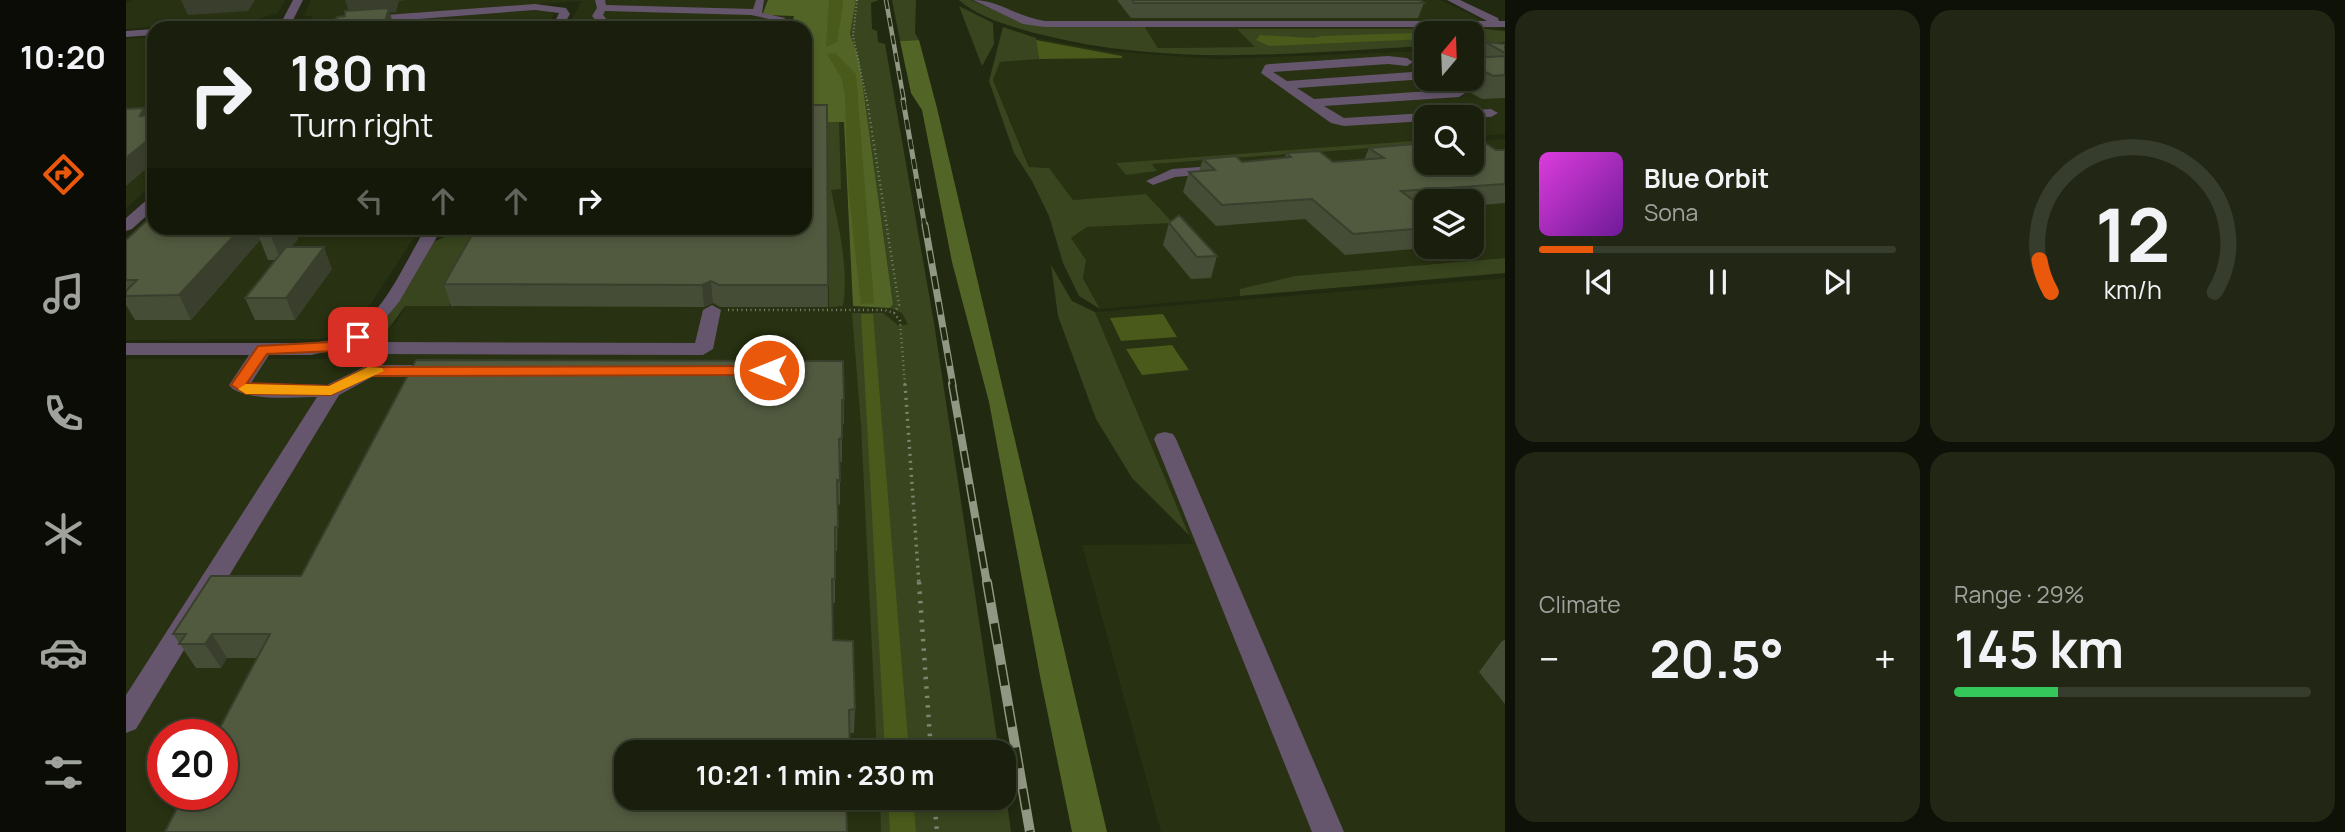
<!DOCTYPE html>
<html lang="en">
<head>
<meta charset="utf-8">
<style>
  :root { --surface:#191f0c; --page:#222715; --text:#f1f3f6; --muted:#9fa29d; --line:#373d2d; --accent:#ea580c }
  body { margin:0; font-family:Manrope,sans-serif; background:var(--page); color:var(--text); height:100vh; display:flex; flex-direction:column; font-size:26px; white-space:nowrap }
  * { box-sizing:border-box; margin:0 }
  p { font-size:23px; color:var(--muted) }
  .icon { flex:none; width:38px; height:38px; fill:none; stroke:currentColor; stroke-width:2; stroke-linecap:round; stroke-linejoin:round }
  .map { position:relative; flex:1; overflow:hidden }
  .details { display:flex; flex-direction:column; gap:10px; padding:10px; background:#0e1107; width:840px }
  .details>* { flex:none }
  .hud { position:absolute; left:21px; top:21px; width:665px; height:214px; border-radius:21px; box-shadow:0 4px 10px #0003,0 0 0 2px var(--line); background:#191f0c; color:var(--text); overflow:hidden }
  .needle { width:46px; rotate:19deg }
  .controls { position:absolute; left:1288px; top:21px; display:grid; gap:14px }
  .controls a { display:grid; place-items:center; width:70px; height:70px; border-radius:14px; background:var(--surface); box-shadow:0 4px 10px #0003,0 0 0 2px var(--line); font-size:35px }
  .speed { position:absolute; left:21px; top:719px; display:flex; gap:14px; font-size:35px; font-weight:700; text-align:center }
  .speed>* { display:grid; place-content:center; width:91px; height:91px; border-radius:50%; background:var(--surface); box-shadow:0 4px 10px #0003,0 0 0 2px var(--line); line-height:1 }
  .speed .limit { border:10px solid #d22; background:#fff; color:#111 }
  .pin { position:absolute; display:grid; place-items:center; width:60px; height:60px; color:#fff; margin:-30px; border-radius:14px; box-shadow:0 4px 10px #0006 }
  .me { position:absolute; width:77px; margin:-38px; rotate:270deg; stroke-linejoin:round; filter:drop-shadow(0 0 5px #0008) }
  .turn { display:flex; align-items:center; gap:24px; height:147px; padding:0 28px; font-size:32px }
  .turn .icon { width:91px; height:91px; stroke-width:2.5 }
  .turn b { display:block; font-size:49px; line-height:60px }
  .lanes { display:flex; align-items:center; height:66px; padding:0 28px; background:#0003; justify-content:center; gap:35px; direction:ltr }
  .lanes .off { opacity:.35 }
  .big { font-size:52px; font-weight:700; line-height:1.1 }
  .details .tile { flex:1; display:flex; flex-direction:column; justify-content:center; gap:10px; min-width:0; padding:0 24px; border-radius:21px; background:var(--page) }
  .details .dial { align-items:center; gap:0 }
  .dial svg { height:182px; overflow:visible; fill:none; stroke:var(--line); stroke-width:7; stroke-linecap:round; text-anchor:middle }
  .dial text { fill:var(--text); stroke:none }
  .song { display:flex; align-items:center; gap:21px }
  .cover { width:84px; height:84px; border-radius:10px; background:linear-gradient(135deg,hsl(300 70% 55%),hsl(280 70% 35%)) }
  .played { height:7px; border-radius:4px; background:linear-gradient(90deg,var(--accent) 15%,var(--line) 15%) }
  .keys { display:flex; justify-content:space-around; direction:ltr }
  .heat { display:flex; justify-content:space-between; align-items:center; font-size:38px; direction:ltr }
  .charge { height:10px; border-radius:5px; background:linear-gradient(90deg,#34c759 29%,var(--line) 0) }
  .details .tiles { flex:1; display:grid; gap:10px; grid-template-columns:repeat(2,1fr) }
  .trip { position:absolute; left:488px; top:740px; width:402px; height:70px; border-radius:21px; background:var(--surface); box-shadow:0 4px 10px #0003,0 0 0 2px var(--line); font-weight:700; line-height:70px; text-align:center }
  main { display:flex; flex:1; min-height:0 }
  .tab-bar { display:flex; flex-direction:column; width:126px; justify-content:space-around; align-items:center; background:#0a0c05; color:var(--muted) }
  .tab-bar .icon { width:49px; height:49px }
  .tab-bar .current { color:var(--accent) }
  .tab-bar b { font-size:32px; color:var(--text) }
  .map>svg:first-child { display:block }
</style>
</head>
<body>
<main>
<nav class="tab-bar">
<b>10:20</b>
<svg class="icon current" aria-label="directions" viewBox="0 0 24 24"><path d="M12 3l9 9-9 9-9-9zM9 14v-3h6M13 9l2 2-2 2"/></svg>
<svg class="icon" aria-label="music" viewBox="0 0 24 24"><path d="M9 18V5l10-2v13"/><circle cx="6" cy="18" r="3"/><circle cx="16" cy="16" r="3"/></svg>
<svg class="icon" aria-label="phone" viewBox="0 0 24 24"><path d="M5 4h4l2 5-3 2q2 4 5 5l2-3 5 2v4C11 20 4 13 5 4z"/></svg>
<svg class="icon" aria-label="climate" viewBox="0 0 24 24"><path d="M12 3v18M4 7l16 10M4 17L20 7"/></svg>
<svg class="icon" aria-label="car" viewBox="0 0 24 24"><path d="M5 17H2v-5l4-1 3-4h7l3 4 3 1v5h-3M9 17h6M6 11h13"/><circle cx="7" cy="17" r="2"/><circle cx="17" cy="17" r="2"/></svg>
<svg class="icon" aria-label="filters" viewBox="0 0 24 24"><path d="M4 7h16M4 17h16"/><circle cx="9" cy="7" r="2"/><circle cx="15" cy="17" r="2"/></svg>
</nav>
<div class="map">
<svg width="1379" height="832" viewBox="0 0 1379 832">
  <rect width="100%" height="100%" fill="#212910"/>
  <path fill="#283111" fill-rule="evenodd" d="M6,0H159L152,13L132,19L0,29V3Z
    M185,0H735L846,752H500V798H852L857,832H0V359H200L229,350L249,339L270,323L322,228H679V28H441L456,1L184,21L186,16H178ZM37,735H96V794H37Z
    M845,0H1314L1375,29L1330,26L1308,29H1112L1129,47L1032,48L1018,26L898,23Z
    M410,10L425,12L428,15L420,28H182Z
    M28,37V183L0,208V39Z
    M910,38L981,51L1091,59L1300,51V79H1346V48L1379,46V134L1346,137V117H1300V140L990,164L1030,170L1025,164L1300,144V163H1346V141L1379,139V258L1169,276L1115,296L974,309L957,277L960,260L945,238L961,227L1046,223L1020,194L947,200L923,168L904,167L867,80L874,62L913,59ZM1300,201H1346V247H1300Z
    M28,228H294L246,302L226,327L210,335L194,339L0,340V247Z
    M1379,278V832H1035L956,545L1067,544L969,312Z"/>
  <path fill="#39451e" d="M730,0H753L745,3L746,29L751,31L752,42L759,44L808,323L873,752H751L735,425L726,313H757L773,326L782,324L776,313L764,308L767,303L733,59L724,34Z
    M766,0H790L789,33L793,40L774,41Z
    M833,0H845L898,23L1018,26L1032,48L1129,47L1111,29H1308L1330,26L1379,31V42L1346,44V33H1300V46C1171,53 1044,67 917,35C890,28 854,19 833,0Z
    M833,6L867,23L868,44L856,66Z
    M877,27L910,38L913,59L874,62L867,80L903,167L923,168L947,200L1020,194L1047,223L961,227L945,238L960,260L957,278L974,309L953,296L937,263L923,216L906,181L888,153L863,81Z
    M701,122H713L715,189L705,190C713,227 723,269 717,306L703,307Z
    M1300,140V144L1026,164L1031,171L1000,175L990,163Z
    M319,237H360L323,306H279L261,331L256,329L258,326L256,325L307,242Z
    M1379,258V273L1114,296V289L1169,276Z
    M925,265L946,301L969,312L1063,535L1006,478L970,419L932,316Z
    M879,788L885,832H755L754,798H878Z"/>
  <path fill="#526426" d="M642,0H730L724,34L733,59L767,304L764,308L727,306L718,122H679V28H665L668,16L639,15L637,13Z
    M793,40L811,108L981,832H946L914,676L863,402L826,262L796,110L785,93L774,41Z"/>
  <path fill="#495a1b" d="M703,0H717V5L711,42L700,47Z
    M1290,33L1300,34V39L1143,46L1130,40L1134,35L1188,38L1195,36Z
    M910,40L996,56V58L913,59Z
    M709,53L730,74L748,303L735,304L722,186L719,96L716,79L701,54Z
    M735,314H747L783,752H759Z
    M1037,314L1051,337L995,341L984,318Z
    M1046,345L1063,370L1016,375L1000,349Z
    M762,798H787L790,832H764Z"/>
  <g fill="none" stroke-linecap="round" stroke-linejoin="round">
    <path stroke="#7d846f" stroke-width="2" stroke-dasharray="1 2.5" stroke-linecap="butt" d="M731,0L727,36L741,101
      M37,28L63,26"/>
    <path stroke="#7d846f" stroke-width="2.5" stroke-dasharray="1 3.5" stroke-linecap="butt" d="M741,100L773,305L768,313
      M602,310H759L768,313L774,321L779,385"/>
    <path stroke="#7d846f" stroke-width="3.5" stroke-dasharray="2 5" stroke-linecap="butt" d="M779,384L793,584"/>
    <path stroke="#7d846f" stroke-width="4.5" stroke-dasharray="2.5 7" stroke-linecap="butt" d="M793,582L805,752
      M808,798L811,832"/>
    <path fill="#65566d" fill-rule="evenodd" d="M167,0H177L166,22L409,4L440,8L444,14L436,28H426L433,13L409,10L176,28H153L154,26L71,28L76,25L157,19Z
      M469,0H479L480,5L627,9L630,0H638L636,13L659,18L656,28H646L648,20L625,15L479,11L477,15L483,22L480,28H470L472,23L466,16L471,8Z
      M847,0C873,0 893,18 919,21H1361L1321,0H1334L1372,18L1373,21H1379V27H919L897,24Z
      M28,29V35L0,37V31Z
      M1346,54L1379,56V64L1346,61Z
      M1262,56L1281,58L1287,62L1281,66L1262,64L1147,72L1161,81L1300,71V79L1171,88L1188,99L1333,89L1339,93L1333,97L1198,106L1218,118L1365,109L1372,113L1365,117H1300V121L1218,126L1205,123L1135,73L1139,65L1143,64Z
      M1100,165L1105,166L1107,169L1105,172L1049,177L1027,185L1020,181L1046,169Z
      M28,196V209L6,229L0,231V218L23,198Z
      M300,228H316L273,302L243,338L252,342L569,343L577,310L586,305L595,310L587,349L577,355L248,354L229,345L185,355H143L125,383L201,385L242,365H311L318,367L321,371L318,375L311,377H246L213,395L10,729L0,733V695L191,397C170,397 115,402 103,385L123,355H0V343H185C200,341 215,340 227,331C261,309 279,261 300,228Z
      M1039,432L1047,434L1050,439L1218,832H1186L1028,439L1031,434Z"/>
    <defs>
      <path id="rail-far4" d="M760,0L778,101"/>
      <path id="rail-far3" d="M777,100L799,227"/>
      <path id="rail-far2" d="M799,225L827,385"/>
      <path id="rail-far1" d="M826,384L861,584"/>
      <path id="rail" d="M861,582L904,832"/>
    </defs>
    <use href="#rail-far4" stroke="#909783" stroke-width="4.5"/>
    <use href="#rail-far3" stroke="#909783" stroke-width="5"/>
    <use href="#rail-far2" stroke="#909783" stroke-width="7"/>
    <use href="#rail-far1" stroke="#909783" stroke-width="8"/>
    <use href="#rail" stroke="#909783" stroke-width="10"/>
    <use href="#rail-far4" stroke="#212910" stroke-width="2.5" stroke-dasharray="9" stroke-linecap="butt"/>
    <use href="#rail-far3" stroke="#212910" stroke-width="3.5" stroke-dasharray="10" stroke-linecap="butt"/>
    <use href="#rail-far2" stroke="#212910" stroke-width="4.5" stroke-dasharray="13" stroke-linecap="butt"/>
    <use href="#rail-far1" stroke="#212910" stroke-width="5" stroke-dasharray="17" stroke-linecap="butt"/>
    <use href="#rail" stroke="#212910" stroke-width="7" stroke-dasharray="21" stroke-linecap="butt"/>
  </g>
  <path fill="#464d36" d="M991,0H1294L1298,3L1292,18H1005Z
    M1359,42L1379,44V98L1356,99L1325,82L1327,79H1346V58H1352Z
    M701,105L702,307H594L587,303L578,307L325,306L318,284L679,228Z
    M1243,148L1379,150V203L1346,206V201H1300V209H1299L1300,210V247H1311L1219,255L1179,219L1090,226L1057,192L1063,172L1073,171L1077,159L1116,162L1159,157L1161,153L1207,162L1238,160Z
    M1043,223L1091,256L1085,278L1065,279L1037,245Z
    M167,228L172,239L165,247L206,269L169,320H129L119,298L150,260H142L134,240L65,320H9L0,305V240Z
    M234,228H258L257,229H234Z
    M290,360L717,361L718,424L716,423V462H714V505L712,504L711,551H709V603H706L707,640L727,641L729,709L728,733H724V752H500V798H724V808H720L721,832H38L58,794H96V735H90L131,658H101L95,668H70L47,634L85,576H175Z
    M1379,640V704L1353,672L1376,641Z"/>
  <path fill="#393f2c" d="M55,0H129L122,11L62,15Z
    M219,0H281L273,1L270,12H264L267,24L266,28H257L224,15Z
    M18,108L27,126L14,116Z
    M28,130V162L0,186V158Z
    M104,228H129L134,240L65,320L53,295Z
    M153,228H167L172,239L155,260L145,236Z
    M198,247L206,269L169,320L160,298Z
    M585,281L587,303L578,307L576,285Z
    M86,634L101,658L95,668L79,644Z"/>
  <path fill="#515a3f" stroke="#393f2c" stroke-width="2" d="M1006,0H1294L1298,3H1008Z
    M263,8L257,28H203L205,22L210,21L211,17L219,16V11Z
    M1359,42L1379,44V53Z
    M1379,56V75L1367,76L1346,65V58Z
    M679,105H701L702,285H593L585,281L576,285L318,284L350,228H679Z
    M18,108L14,116L28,114V130L22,140L0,158V109Z
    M1353,139L1370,150H1379V184L1275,191L1300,210V228L1227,234L1186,199L1096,205L1063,172L1089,170L1077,159L1110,156L1116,162L1165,157L1161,153L1193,151L1207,162L1258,158L1243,148L1300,143V163H1346V140Z
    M28,214V228H115L53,295L0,296V291L11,280H0V240Z
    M1053,215L1091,256L1071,257L1043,223Z
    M129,228H153L145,236H132Z
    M160,247H198L160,298H119Z
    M290,360L717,361L718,400H716V438L713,439L714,481L711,480L712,527H709V579H706L707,640L727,641L729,709L723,710L724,752H500V798H720L721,832H39L58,794H96V735H90L144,634H86L79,644H53L60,634H47L85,576H175Z"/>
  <path fill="#ea580c" stroke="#983908" stroke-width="2" d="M232,333L239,337L237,340L208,351L141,354L121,383L203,386L242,367L643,366L651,370L643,375L245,376L205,395L120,394L105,385L132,346L205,342Z"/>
  <path fill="#f59e0b" d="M242,367L256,368L258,371L205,395L120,394L112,389L120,384L203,386Z"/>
</svg>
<div class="controls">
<a><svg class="needle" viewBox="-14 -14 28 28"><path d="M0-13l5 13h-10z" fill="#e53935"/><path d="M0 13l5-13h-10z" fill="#9fa29d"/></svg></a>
<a><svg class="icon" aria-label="search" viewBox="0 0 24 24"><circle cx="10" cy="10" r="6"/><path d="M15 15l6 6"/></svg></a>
<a><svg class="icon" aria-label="layers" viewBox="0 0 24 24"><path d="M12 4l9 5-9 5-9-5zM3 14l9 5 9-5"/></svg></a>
</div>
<div class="speed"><div class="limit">20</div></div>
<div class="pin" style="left:232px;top:337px;background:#d93025"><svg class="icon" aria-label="arrive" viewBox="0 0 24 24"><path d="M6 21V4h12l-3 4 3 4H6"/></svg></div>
<svg class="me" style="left:643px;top:370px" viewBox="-20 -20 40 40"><circle r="17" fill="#ea580c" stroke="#fff" stroke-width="3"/><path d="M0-11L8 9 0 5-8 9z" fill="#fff"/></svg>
<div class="trip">10:21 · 1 min · 230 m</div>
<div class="hud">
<div class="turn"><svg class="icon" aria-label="right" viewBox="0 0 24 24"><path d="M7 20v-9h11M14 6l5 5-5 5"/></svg><div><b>180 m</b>Turn right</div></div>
<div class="lanes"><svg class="icon off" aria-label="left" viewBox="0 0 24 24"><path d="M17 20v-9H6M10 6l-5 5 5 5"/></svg><svg class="icon off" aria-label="ahead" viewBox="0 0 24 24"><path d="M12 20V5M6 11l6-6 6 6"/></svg><svg class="icon off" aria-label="ahead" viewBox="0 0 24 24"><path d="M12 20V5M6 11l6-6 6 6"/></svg><svg class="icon" aria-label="right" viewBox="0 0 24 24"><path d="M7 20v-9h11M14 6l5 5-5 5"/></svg></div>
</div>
</div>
<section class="details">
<div class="tiles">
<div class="tile">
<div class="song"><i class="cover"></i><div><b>Blue Orbit</b><p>Sona</p></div></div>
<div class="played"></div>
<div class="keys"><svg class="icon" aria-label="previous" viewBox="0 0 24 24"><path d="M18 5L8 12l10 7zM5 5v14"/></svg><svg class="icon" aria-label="pause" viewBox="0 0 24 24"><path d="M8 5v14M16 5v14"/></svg><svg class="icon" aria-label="next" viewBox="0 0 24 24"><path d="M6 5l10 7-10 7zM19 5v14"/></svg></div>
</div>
<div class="tile dial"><svg viewBox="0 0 100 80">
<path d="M14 69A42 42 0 1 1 86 69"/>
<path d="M14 69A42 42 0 0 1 9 55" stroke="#ea580c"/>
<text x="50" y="56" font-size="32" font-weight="700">12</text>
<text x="50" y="72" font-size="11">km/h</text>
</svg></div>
<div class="tile"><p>Climate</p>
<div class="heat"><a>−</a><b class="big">20.5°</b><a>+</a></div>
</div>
<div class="tile"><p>Range · 29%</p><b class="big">145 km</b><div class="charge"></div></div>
</div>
</section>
</main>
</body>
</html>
